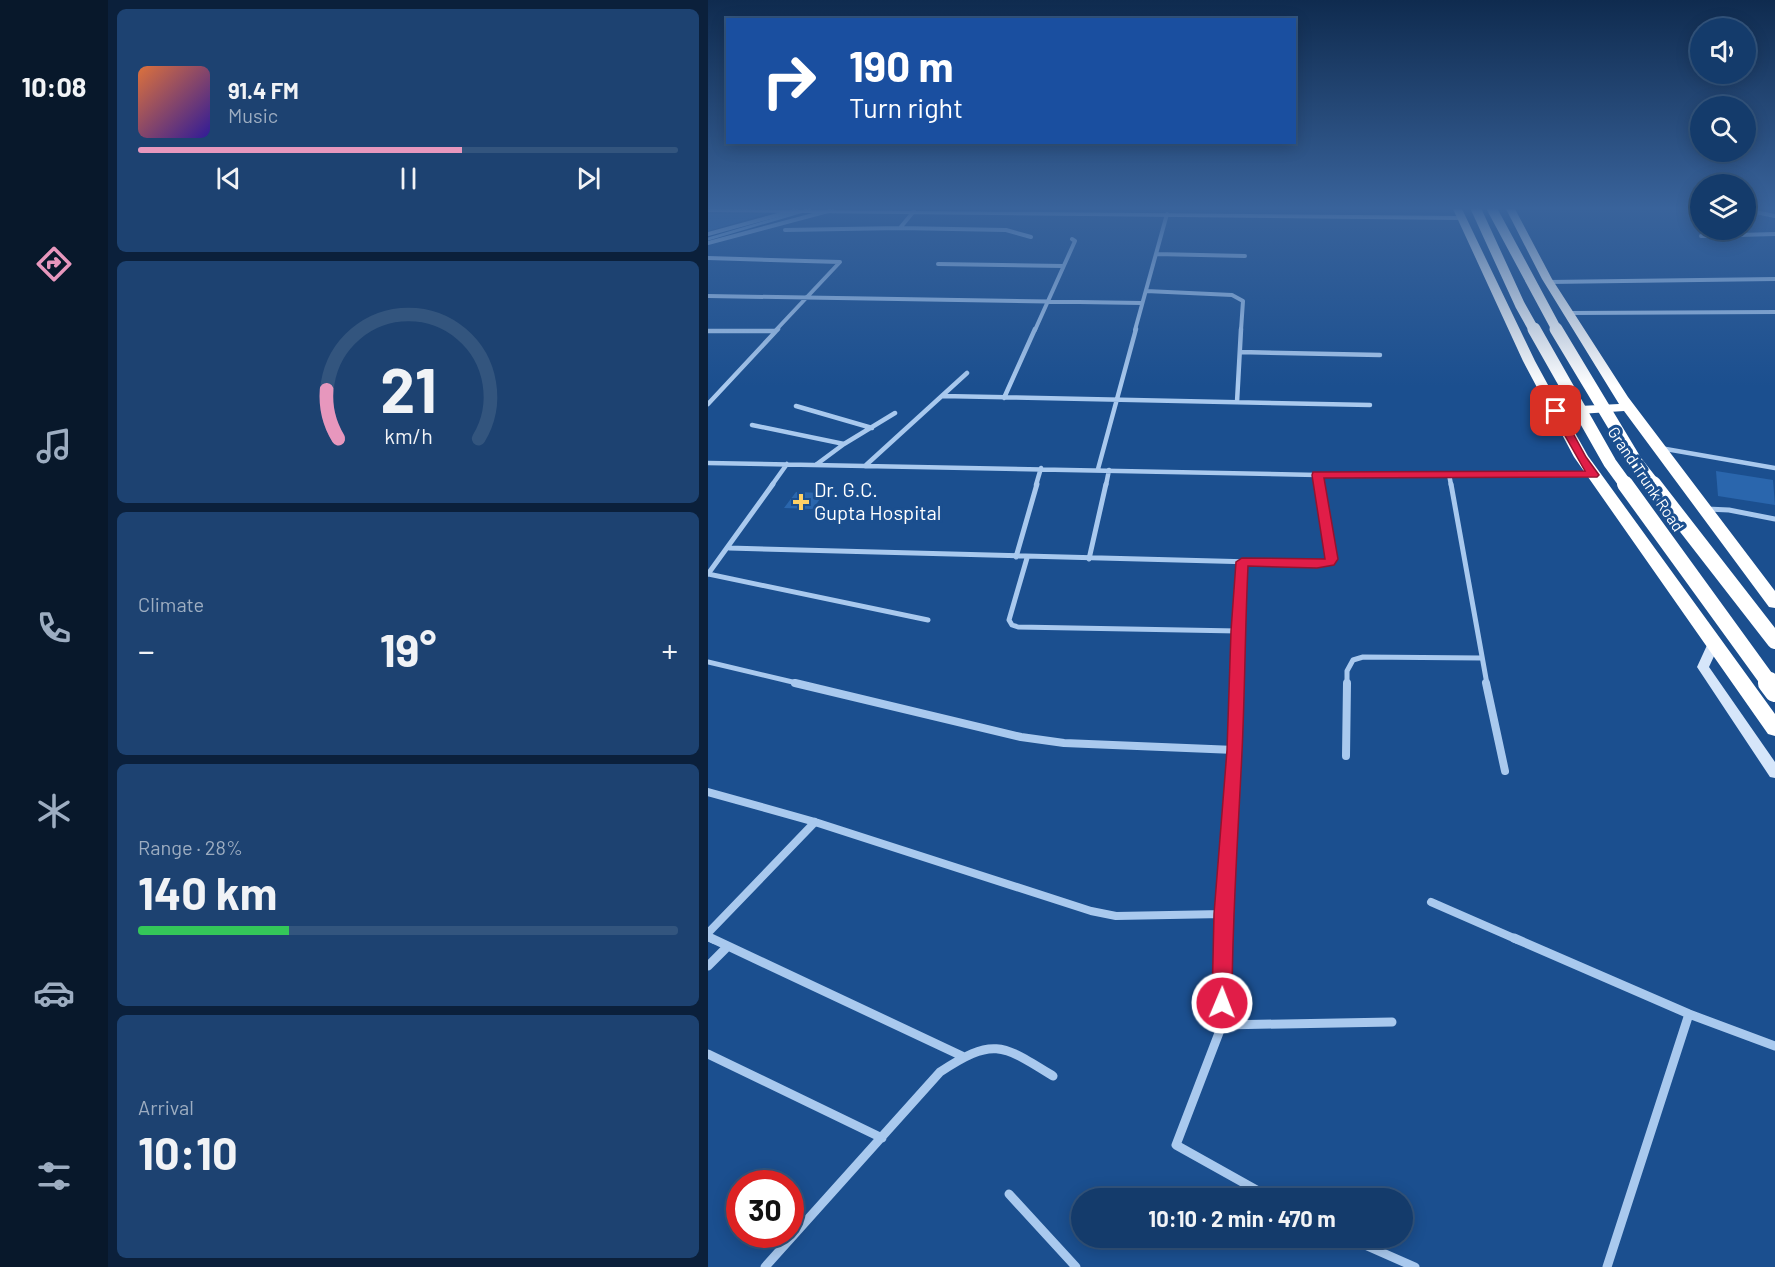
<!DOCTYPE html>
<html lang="en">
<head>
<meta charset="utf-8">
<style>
  :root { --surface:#143b6b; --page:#1d4271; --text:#f1f3f6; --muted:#9dadc1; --line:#33557e; --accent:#e797bd }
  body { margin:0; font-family:Barlow,sans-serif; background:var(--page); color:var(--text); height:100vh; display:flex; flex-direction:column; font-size:22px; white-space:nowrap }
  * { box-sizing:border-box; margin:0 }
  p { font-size:20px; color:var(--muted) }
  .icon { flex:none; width:33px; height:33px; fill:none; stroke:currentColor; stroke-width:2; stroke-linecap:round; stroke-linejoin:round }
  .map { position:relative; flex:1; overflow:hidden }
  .drawer { display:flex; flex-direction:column; gap:9px; padding:9px; background:#0b203b; width:600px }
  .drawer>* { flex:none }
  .banner { position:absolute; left:18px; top:18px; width:570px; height:126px; border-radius:0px; box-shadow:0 3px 15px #0003,0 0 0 2px var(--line); background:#1a4fa0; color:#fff; overflow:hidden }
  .tools { position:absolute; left:982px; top:18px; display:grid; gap:12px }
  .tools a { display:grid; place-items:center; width:66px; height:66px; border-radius:50%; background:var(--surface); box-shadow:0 3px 15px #0003,0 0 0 2px var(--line); font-size:30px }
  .speed { position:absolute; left:18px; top:1170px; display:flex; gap:12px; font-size:30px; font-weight:700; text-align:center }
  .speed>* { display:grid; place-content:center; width:78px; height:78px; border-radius:50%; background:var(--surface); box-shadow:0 3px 15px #0003,0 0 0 2px var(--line); line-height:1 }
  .speed .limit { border:9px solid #d22; background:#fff; color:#111 }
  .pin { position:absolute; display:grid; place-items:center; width:51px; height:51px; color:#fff; margin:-26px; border-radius:12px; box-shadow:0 3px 9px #0006 }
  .me { position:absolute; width:66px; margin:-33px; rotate:1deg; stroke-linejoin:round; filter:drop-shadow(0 0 4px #0008) }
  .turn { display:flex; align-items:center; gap:21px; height:126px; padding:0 24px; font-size:27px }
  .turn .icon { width:78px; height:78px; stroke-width:2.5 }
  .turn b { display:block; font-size:42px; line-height:51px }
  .big { font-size:45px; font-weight:700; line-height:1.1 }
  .drawer .widget { flex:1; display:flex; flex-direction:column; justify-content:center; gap:9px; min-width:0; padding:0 21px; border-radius:9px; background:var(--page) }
  .drawer .dial { align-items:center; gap:0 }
  .dial svg { height:156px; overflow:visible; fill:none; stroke:var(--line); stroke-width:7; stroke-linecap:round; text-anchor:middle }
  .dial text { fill:var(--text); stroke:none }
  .song { display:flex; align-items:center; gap:18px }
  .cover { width:72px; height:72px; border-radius:9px; background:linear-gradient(135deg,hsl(20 70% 55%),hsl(250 70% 35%)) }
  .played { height:6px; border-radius:3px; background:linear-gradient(90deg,var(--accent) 60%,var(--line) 60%) }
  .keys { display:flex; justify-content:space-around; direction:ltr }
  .heat { display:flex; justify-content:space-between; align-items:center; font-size:33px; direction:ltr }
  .charge { height:9px; border-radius:4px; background:linear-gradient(90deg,#34c759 28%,var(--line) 0) }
  .trip { position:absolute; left:363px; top:1188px; width:342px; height:60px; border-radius:30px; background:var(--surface); box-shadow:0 3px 15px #0003,0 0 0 2px var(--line); font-weight:700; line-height:60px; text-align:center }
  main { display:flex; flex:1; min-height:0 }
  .dock { display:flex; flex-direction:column; width:108px; justify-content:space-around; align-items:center; background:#08182b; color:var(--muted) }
  .dock .icon { width:42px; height:42px }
  .dock .selected { color:var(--accent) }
  .dock b { font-size:27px; color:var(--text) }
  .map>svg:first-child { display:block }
</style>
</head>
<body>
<main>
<nav class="dock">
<b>10:08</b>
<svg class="icon selected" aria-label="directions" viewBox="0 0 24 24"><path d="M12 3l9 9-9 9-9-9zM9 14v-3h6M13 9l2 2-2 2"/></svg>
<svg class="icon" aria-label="music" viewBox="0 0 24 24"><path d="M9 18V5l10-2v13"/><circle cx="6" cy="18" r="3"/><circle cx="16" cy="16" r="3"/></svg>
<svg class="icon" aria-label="phone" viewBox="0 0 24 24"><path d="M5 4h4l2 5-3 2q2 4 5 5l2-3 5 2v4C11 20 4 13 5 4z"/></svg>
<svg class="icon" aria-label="climate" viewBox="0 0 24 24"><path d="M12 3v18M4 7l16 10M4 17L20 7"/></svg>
<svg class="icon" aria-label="car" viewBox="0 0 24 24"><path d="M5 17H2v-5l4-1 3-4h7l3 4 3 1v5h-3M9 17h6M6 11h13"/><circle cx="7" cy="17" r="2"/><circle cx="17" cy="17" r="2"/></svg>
<svg class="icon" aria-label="filters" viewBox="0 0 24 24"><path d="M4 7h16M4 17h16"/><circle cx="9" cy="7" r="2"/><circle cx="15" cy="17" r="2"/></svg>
</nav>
<section class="drawer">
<div class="widget">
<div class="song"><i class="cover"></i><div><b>91.4 FM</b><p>Music</p></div></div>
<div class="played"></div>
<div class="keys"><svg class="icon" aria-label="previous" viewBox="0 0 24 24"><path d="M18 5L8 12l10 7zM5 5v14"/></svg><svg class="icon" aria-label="pause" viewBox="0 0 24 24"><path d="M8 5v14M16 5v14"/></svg><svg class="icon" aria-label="next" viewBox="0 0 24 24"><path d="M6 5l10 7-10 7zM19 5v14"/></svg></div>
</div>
<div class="widget dial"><svg viewBox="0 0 100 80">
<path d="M14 69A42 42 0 1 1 86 69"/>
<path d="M14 69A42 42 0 0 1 8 44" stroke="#e797bd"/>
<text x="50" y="56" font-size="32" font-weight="700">21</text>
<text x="50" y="72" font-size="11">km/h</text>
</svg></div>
<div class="widget"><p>Climate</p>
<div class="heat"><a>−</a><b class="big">19°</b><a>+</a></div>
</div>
<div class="widget"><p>Range · 28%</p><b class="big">140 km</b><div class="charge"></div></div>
<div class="widget"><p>Arrival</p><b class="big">10:10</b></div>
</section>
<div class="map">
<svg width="1067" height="1267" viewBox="0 0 1067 1267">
  <rect width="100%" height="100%" fill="#1b4f8f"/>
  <path fill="#2461a8" d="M61,213L0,231V214Z"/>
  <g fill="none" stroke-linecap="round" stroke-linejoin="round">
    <path stroke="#9cc4f0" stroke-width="3" d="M0,239L102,209"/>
  </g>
  <path fill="#2a66ad" d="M1008,471L1065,480L1067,505L1010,496Z
    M88,492L116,493L105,509L76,508Z"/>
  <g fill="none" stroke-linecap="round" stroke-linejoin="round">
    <path stroke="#a9c9ee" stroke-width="4" d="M1038,210L1067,216
      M206,211L192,228L298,230L323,237
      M77,230L192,228
      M0,234L88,210
      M993,236L1067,234
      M0,243L124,210
      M448,254L537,256
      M0,258L132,262L68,330
      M230,264L355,266
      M840,282L1067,279
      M438,291L524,295L535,301L533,330
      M0,296L434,303
      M860,313L1067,312
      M327,330L367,241L364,239
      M427,330L459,214"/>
    <path stroke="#a9c9ee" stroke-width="4.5" d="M0,331H68
      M532,352L672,355
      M234,396L662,405
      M296,398L327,329
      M529,402L533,329
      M0,404L70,329
      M88,406L164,428
      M44,425L136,444
      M952,448L1067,468
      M0,463L609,475H884
      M109,464L136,444L187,413
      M157,466L259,373
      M390,469L428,329
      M741,474L743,485
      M609,475L611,485
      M64,485L79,464
      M328,485L333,468
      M398,485L401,470"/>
    <path stroke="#a9c9ee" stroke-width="5" d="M743,484L779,684
      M999,509L1021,510L1067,519
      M21,548L616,564L624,559L611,484
      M308,557L329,484
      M319,558L301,620L304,625L310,627L530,631
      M381,559L398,484
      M0,574L220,620
      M0,574L65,484
      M0,662L93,684
      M529,684L535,562
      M639,684V671L645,660L655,657L773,658"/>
    <path stroke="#a9c9ee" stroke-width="8" d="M87,683L313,737L356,743L527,750
      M778,683L797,771
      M638,756L639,683
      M0,792L107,822L383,911L408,916L515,914
      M723,902L810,940
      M0,933L107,822
      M0,937L6,940
      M515,940L527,750L529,683"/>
    <path stroke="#a9c9ee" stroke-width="9" d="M3,938L254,1056
      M515,938L514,1025L468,1145L563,1198
      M806,938L981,1014L1067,1046
      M0,966L19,947
      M514,1025L684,1022
      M0,1054L174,1138
      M301,1194L368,1267
      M641,1238L707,1267
      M57,1267L232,1072C285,1037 294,1044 345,1076
      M899,1267L981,1014"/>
    <path fill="#d6e6fa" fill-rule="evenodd" d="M0,209L754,216L757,218L754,220L0,212Z
      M1006,639L1012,643L1001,667L1067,762V778L1062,777L989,667L1000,643Z"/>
    <path fill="#fff" fill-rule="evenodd" d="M745,209H754L827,361L852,407L911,404L834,279L798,209H807L844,279L920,397L1067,591V608L1061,607L916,411L857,415L880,456L1067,714V736L1060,734L866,457L815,361Z"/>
    <path stroke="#fff" stroke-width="10" d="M768,209L812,305L826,330
      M784,209L849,330"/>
    <path stroke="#fff" stroke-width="13" d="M826,329L902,463L918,485
      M848,329L928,462L946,485"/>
    <path stroke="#fff" stroke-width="16" d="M917,484L1062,684
      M945,484L1067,641"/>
    <path stroke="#fff" stroke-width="22" d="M1061,683L1067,691"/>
  </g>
  <linearGradient id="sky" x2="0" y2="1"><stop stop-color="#0f2b4f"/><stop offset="0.54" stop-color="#39639b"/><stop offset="1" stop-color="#39639b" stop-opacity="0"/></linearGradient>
  <rect width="1067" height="386" fill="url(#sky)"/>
  <path fill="#e11d48" stroke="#92132f" stroke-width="1.5" d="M848,408L853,411L878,457L891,475L889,477L616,478L630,559L626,565L609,568L540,566C537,628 537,690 534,752C530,836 524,919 524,1003L521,1009L514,1012L507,1009L504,1003L506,914L519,750L523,631L528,562L534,558L617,559L604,475L605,472L877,471L843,411Z"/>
  <path fill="#ffd166" stroke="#1b4f8f" stroke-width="2" d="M90 493h6v6h6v6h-6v6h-6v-6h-6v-6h6z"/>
  <g text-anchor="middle" stroke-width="6" stroke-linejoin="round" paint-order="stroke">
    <g font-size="16" fill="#fff" stroke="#1b4f8f">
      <text transform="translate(938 479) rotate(56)" y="6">Grand Trunk Road</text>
    </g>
    <g font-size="20" fill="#fff" stroke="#1b4f8f" text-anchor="start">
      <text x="106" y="497">Dr. G.C.<tspan x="106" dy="23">Gupta Hospital</tspan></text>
    </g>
  </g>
</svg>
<div class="tools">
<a><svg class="icon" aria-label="sound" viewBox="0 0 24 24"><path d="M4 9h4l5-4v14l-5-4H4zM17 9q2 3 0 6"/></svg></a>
<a><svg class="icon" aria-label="search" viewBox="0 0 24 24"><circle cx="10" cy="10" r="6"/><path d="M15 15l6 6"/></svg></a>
<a><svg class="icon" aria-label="layers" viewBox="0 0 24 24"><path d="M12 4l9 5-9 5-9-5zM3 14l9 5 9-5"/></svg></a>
</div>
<div class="speed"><div class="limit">30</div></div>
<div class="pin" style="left:848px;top:411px;background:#d93025"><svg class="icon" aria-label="arrive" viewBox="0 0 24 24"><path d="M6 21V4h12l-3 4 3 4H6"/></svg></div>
<svg class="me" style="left:514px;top:1003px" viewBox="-20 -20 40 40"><circle r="17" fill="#e11d48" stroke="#fff" stroke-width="3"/><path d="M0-11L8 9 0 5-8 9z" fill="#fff"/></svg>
<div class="trip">10:10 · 2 min · 470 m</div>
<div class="banner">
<div class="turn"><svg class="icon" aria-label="right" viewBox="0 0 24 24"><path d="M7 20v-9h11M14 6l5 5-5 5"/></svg><div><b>190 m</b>Turn right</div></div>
</div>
</div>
</main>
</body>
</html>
